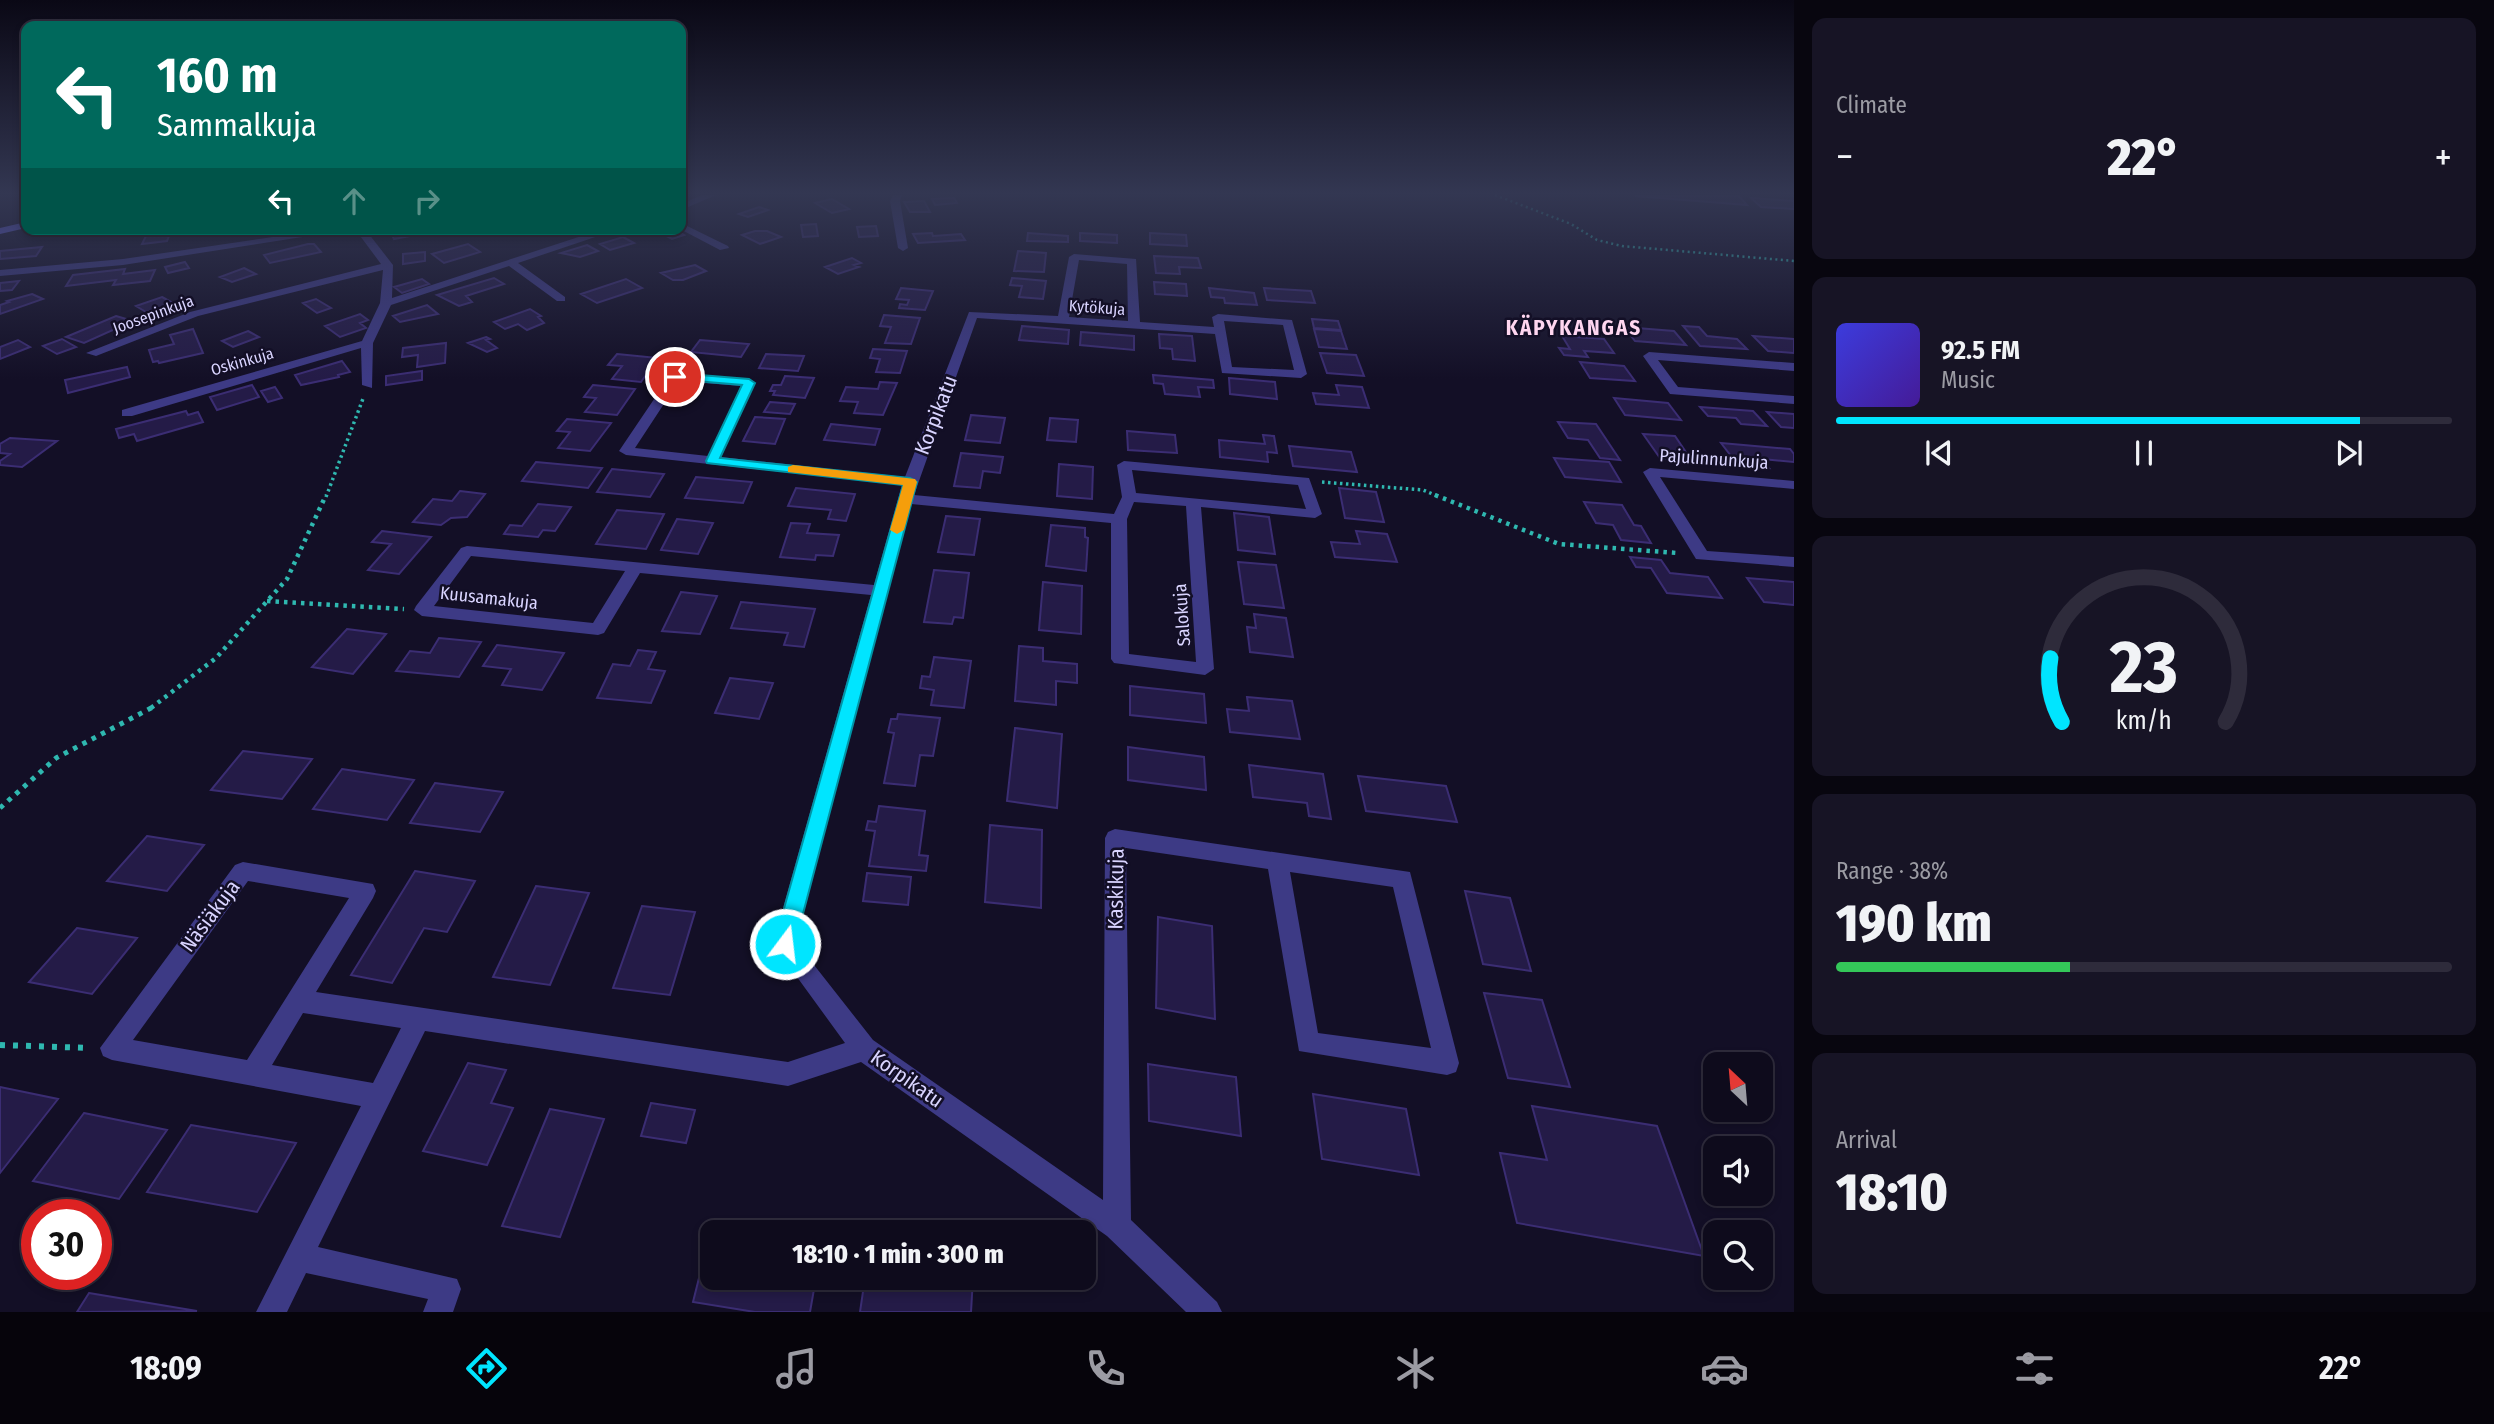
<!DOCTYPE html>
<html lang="en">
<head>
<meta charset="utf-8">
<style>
  :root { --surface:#0e0b1c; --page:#171425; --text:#f1f3f6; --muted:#9b9ba3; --line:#2e2b3b; --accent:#00e5ff }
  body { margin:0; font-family:"Fira Sans Condensed",sans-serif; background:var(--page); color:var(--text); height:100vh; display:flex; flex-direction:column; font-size:26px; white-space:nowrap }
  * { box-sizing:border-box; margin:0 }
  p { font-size:23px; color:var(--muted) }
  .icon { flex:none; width:38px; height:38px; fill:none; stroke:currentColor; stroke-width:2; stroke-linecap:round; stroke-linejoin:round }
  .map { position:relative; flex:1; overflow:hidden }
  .drawer { display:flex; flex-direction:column; gap:18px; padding:18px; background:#08060f; width:700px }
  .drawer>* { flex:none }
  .guide { position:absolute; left:21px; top:21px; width:665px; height:214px; border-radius:14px; box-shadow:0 4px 10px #0003,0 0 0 2px var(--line); background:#00695c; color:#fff; overflow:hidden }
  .needle { width:46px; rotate:334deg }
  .tools { position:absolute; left:1703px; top:1052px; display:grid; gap:14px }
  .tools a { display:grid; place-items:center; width:70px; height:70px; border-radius:14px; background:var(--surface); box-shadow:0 4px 10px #0003,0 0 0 2px var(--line); font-size:35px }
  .speed { position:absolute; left:21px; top:1199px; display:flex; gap:14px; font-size:35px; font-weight:700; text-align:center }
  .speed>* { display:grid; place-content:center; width:91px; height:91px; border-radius:50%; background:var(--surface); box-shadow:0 4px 10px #0003,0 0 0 2px var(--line); line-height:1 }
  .speed .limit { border:10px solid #d22; background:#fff; color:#111 }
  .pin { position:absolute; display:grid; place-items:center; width:60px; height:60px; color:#fff; margin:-30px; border:4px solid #fff; border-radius:50%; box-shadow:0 2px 7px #0007 }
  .me { position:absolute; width:77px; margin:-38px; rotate:15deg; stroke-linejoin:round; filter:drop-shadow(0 0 5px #0008) }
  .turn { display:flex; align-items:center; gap:24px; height:147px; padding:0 21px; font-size:32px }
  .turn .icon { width:91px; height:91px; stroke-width:2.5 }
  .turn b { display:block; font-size:49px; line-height:60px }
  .lanes { display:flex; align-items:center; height:66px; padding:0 21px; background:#0003; justify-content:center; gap:35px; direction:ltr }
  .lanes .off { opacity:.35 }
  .big { font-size:52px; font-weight:800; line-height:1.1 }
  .drawer .widget { flex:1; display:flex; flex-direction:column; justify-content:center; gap:10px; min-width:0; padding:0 24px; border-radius:14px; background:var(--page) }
  .drawer .dial { align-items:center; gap:0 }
  .dial svg { height:182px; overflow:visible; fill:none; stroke:var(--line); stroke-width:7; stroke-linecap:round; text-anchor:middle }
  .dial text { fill:var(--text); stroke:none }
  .song { display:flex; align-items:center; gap:21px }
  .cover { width:84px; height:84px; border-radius:10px; background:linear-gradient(135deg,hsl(240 70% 55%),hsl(260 70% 35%)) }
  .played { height:7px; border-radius:4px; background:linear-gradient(90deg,var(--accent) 85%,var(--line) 85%) }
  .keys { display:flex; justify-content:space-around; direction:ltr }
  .heat { display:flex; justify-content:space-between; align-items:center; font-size:38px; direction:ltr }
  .charge { height:10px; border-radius:5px; background:linear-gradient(90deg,#34c759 38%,var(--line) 0) }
  .trip { position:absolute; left:700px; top:1220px; width:396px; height:70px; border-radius:14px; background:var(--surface); box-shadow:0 4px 10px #0003,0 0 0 2px var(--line); font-weight:800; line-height:70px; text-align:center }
  .tab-bar { display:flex; height:112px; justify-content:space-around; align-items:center; background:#06040b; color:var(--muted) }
  .tab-bar .icon { width:49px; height:49px }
  .tab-bar .on { color:var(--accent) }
  .tab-bar b { font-size:32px; color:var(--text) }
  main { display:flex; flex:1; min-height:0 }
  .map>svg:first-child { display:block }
</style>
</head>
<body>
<main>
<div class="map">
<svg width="1794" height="1312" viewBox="0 0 1794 1312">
  <rect width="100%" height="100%" fill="#130f26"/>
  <path fill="#241b47" stroke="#3b2d73" stroke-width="2" d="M1635,196H1739L1747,205Z
    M954,198L957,203L935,205L932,199Z
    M1751,198L1794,201V209L1761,207Z
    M832,199L849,209L832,213L815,203Z
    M924,201L930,212H910L904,202Z
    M759,207L768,210L748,217L739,214Z
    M816,224L818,236L803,237L801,225Z
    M876,226L878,236L859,237L857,227Z
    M417,229L420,234L394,239L390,231Z
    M673,229L684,235L672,239L657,231Z
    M171,231L167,241L142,244L147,234Z
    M755,231H767L781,237L760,244L742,235Z
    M932,233L933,236L961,234L965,240L918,243L913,234Z
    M1028,233L1068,236V242L1027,241Z
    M1080,233L1117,235V243L1080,241Z
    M1150,233L1186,235L1187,246L1150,244Z
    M623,237L634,243L610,250L600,244Z
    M308,244H314L321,252L270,263L264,255Z
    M468,244L480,252L444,263L432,254Z
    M587,245L598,251L580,257L561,253Z
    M42,247L36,256L0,259V251Z
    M1018,251L1046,253L1044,272L1014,271Z
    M425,252V261L403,264V254Z
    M1154,256L1198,258L1201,268L1179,267L1180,274L1156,273Z
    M852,258L861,263L854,265L859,267L838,274L825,267Z
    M185,262L189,268L168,273L165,267Z
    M695,265L706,271L683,280H673L661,273Z
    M244,268L256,274L232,282L220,277Z
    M125,269L123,274L155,270L150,281L113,285L116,280L66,286L73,275Z
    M494,278L504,284L466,296L472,302L459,306L437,295Z
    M1012,278L1046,281L1043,299L1019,297L1022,286L1010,285Z
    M422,279L429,284L402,293L394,287Z
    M626,279L642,288L597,303L581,294Z
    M19,281L12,290L0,291V283Z
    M1154,282L1186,284L1187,296L1155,294Z
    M901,288L933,291L925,310L899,308L900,304L907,305L909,300L896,299Z
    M1209,288L1254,293L1257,305L1225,303L1224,298L1211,297Z
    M1264,288L1311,291L1315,303L1267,300Z
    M32,294L43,299L0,314V305L9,302L7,301Z
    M162,297L173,303L146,312L136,306Z
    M316,299L331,308L317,313L303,303Z
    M427,305L438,314L400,322L393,316Z
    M530,309L541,316L538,317L544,323L527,330L518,324L505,329L494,322Z
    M360,314L368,320L360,323L366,328L340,337L325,326Z
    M884,315L920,318L911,344L885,343L891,327L880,326Z
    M116,316L133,321L84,343L66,337Z
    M1312,319L1338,321L1341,330L1314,328Z
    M1022,326L1069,330L1068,344L1019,340Z
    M1683,326L1699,327L1707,336L1737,339L1747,349L1700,346Z
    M1624,327L1674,331L1686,345L1635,341Z
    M193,329L203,353L159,363L158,361L153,362L149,350L174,344L170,335Z
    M1314,329L1341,331L1347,349L1319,347Z
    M248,331L259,337L233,347L222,341Z
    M1081,332L1134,336V350L1080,345Z
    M1159,334L1192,336L1195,361L1173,359L1172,349L1160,348Z
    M1562,336L1604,339L1614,353L1584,351L1588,357L1564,355L1559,348L1570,349Z
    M1753,336L1794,339V353L1768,351Z
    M486,337L490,339L486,340L497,348L487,352L468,343Z
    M62,339L76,347L57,354L43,346Z
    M18,340L30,347L0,359V347Z
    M700,340L749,344L741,357L691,352Z
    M446,343L445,363L417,367L418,355L402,357L403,348Z
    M873,349L907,351L900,373L876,372L880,359L870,358Z
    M1320,353L1356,355L1364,376L1327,373Z
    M617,354L658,358L641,382L612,379L622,366L608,365Z
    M766,354L804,356L798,371L759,368Z
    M342,361L350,372L338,375L339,377L301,385L295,375Z
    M1580,362L1624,366L1635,381L1590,378Z
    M127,367L130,377L68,393L65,380Z
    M422,371V380L386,385V376Z
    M1153,375L1213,380L1214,388L1198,387L1200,397L1165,394L1163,384L1154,383Z
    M785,376L814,378L805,398L773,395L775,391H770L773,385H781Z
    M1229,378L1275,382L1277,399L1230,394Z
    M880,382L897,383L883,415L854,413L858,402L840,401L846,387L878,389Z
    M252,385L259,397L217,410L210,397Z
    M593,385L635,389L617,415L585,412L596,398L584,397Z
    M1336,385L1362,387L1369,408L1316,404L1313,393L1339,395Z
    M275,387L282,398L268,402L261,391Z
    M1614,398L1668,403L1681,420L1625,415Z
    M770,402L795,404L790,414L764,412Z
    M1700,407L1753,411L1767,426L1741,424L1736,418L1708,416Z
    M186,411L188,415L198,412L203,422L137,441L134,434L119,438L116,429Z
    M1767,412L1794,414V428L1781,427Z
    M971,415L1005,418L1000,443L965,440Z
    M755,417L785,419L775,444L743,441Z
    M1050,418L1078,420L1076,442L1047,440Z
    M567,419L611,423L590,451L558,448L570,432L557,431Z
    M1558,422L1596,424L1620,460L1600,458L1588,440L1568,438Z
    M831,424L880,429L875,445L824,440Z
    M1127,431L1175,435L1177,453L1128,450Z
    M1643,434L1675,436L1692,461L1660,458Z
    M1263,435L1274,436L1277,453L1267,452L1268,462L1220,457L1219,440L1265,444Z
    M10,438L57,441L22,467L0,465V461L10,454L0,453V444Z
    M1721,443L1790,449L1794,454V462L1762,459L1769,468L1738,465Z
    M1289,446L1351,452L1357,472L1293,466Z
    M961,453L1003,457L1000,473L983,471L980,488L954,486Z
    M1554,458L1609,462L1621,482L1565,477Z
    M536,462L602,468L588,488L522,481Z
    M1059,464L1093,467L1092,499L1057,496Z
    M612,469L664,474L650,497L597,492Z
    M696,477L752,482L743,503L685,498Z
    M796,488L855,494L846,521L828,519L831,510L788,506Z
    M1339,488L1376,492L1384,522L1345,518Z
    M460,491L485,494L467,517L451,518L441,525L413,522L433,499L452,501Z
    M1584,502L1622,505L1634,525L1641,526L1651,543L1621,540L1613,525L1596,523Z
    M538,504L571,507L555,531L543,530L538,537L504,534L510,525L522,526Z
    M617,510L664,514L646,549L596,544Z
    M1234,513L1269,517L1275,554L1238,550Z
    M946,516L980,519L974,555L938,552Z
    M677,519L713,523L698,554L661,550Z
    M791,523L810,524L807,533L839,535L833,556L816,555L815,560L780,557Z
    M1051,525L1085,528V537L1088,538L1086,571L1046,566Z
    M382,531L431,537L399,574L368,570L391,544L372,542Z
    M1356,531L1387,534L1397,562L1335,557L1331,542L1360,544Z
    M1630,557L1661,560L1670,573L1708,577L1722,598L1667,593L1651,568L1636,567Z
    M1238,562L1276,565L1284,608L1244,604Z
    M934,570L969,573L963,618L954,617L952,624L924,622Z
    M1747,578L1794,582V605L1764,602Z
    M1043,582L1082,586L1081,634L1039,630Z
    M681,592L717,596L700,634L662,631Z
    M741,602L815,609L804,647L784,645L788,633L731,628Z
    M1254,614L1286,618L1293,657L1250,652L1247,627L1256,628Z
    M347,629L386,634L353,674L312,667Z
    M439,638L481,642L459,677L396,671L410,651L430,653Z
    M497,645L564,653L542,690L502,685L511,669L483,666Z
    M1019,646L1043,648V661L1077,664V683L1056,681V705L1015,701Z
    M638,650L656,652L648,669L665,671L651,703L597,698L613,664L630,666Z
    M934,657L971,661L964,708L931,705L934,690L920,688L922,676L930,677Z
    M730,678L773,683L759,719L715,713Z
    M1130,686L1204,694L1206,723L1130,715Z
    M1247,697L1292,701L1300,739L1230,732L1227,709L1249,711Z
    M898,714L940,718L933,756L920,755L915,786L884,783L894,733L888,732L891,719H897Z
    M1015,728L1062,734L1057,808L1007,801Z
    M1128,747L1204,757L1206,790L1128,780Z
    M243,751L312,759L282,799L211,790Z
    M1249,765L1323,774L1331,819L1309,816L1307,803L1253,797Z
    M342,769L414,780L387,820L313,809Z
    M1358,776L1446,786L1457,822L1366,811Z
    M435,783L503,792L480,832L410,823Z
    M879,806L925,811L919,855L928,856L926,871L869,866L875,831L866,830L868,821L876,822Z
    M990,825L1042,830L1041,908L985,902Z
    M147,836L204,845L167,891L107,881Z
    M415,871L475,881L447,932L424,928L392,983L351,975Z
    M867,873L911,877L908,905L863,901Z
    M536,886L589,893L550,985L493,977Z
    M1465,891L1510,898L1531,971L1483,964Z
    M642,906L695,912L670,995L613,988Z
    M1158,917L1212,926L1215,1019L1156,1008Z
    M77,928L137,938L92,994L29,982Z
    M1484,993L1542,1000L1570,1087L1508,1078Z
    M468,1063L506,1070L491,1103L513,1108L487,1165L423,1151Z
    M1148,1064L1236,1077L1241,1136L1149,1121Z
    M0,1087L58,1099L0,1173Z
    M1313,1094L1406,1109L1419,1175L1322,1159Z
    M651,1103L695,1110L686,1143L641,1136Z
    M1532,1106L1657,1126L1704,1256L1517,1223L1500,1153L1547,1160Z
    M550,1109L604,1119L560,1237L502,1226Z
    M84,1113L167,1130L119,1199L33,1181Z
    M191,1125L296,1143L257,1212L147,1192Z
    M712,1226L748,1232H712V1278H816L810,1312H755L693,1302Z
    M865,1278H973L971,1312H860Z
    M89,1293L197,1311L77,1312Z"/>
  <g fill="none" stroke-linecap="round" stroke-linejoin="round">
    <path stroke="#2fb8b0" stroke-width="2.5" stroke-dasharray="2 3.5" stroke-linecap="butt" d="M1495,195L1571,224L1597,240L1622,246L1794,261"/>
    <path stroke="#2fb8b0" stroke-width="3.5" stroke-dasharray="2.5 3.5" stroke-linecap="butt" d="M1322,482L1423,490L1440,497
      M326,497L364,396"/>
    <path stroke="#2fb8b0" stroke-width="4.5" stroke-dasharray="3.5 5" stroke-linecap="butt" d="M1435,495L1559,544L1677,553
      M267,601L404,609
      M151,708L216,658L287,579L326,495"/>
    <path stroke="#2fb8b0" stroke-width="5" stroke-dasharray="4.5 6" stroke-linecap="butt" d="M0,808L56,758L153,707"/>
    <path stroke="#2fb8b0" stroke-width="6" stroke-dasharray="5 8" stroke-linecap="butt" d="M0,1045L90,1048"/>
    <path fill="#3d3a85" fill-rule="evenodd" d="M702,195H716L681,210V204Z
      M893,195H902L900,201L908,248L903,251L898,248L890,201Z
      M681,223L728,246L729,248L720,250L680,229Z
      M327,229H354L123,265L0,276V270L123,259Z
      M355,229H365L393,265L392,298L603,229H619L518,263L565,297V301H557L509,266L391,305L373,343L372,388L362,385L361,348L132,416H122V410L362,341L380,303L383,270L198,316L96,356L86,353L190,312L381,264Z
      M1074,254L1136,259L1140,322L1214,327L1212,317L1218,314L1292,320L1307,374L1301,378L1222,373L1215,334L977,318L914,495L1114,514L1122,497L1117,465L1124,461L1309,478L1322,514L1315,518L1201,507L1214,669L1205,675L1114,663L1111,659V523L911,504L796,942L873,1040L1103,1200L1105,838L1108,832L1115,829L1410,872L1459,1063L1456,1072L1447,1075L1299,1051L1268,869L1126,848L1131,1220L1217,1302L1222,1312H1186L1107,1236L861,1062L788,1086L425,1031L318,1247L457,1279L461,1289L453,1312H423L428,1299L306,1273L287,1312H256L361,1106L112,1060L103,1056L100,1048L235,865L243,862L373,884L376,891L373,898L316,992L788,1062L845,1043L773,944L871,595L640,573L604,633L598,635L422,616L414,610L416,606L461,548L467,546L874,585L902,485L626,455L619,451L671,374L749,379L755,383L721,457L905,477L969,312L1058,316L1069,257ZM1079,260L1127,264L1128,321L1069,317ZM1224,321L1283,325L1294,370L1232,367ZM679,381L741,386L708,456L635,448ZM1132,470L1298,485L1306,509L1136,493ZM1134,502L1186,506L1196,662L1129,654L1127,519ZM471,556L625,571L593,623L434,606ZM1290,872L1393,887L1431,1048L1318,1033ZM248,881L349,898L247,1060L133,1040ZM303,1013L401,1028L373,1083L272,1065Z
      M1649,352L1794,363V371L1658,360L1678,387L1794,396V404L1670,394L1643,356Z
      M1650,468L1794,481V489L1660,477L1707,551L1794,557V567L1696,559L1643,472Z"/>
    <path fill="#6f6bff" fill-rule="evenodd" d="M26,222V228L0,234V228Z"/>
  </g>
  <linearGradient id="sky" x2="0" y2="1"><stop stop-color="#0a0815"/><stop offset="0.51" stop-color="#333752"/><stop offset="1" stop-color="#333752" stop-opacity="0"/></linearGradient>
  <rect width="1794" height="379" fill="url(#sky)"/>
  <path fill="#00e5ff" stroke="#0095a6" stroke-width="2" d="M675,373L749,379L755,383L720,458L910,478L917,482L795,944L792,951L785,953L777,951L774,944L903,485L707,463L706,461L742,385L671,379L669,377Z"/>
  <path fill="#f59e0b" d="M793,465L915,479L917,482L904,530L897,534L890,530L903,485L788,472V467Z"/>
  <g text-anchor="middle" stroke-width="5" stroke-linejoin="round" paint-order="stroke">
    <g font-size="16" fill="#d9d4ff" stroke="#130f26">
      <text transform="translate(1097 307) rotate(4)" y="6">Kytökuja</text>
      <text transform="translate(153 314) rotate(-20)" y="6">Joosepinkuja</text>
      <text transform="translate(242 361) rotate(-16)" y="6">Oskinkuja</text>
    </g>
    <g font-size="18" fill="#d9d4ff" stroke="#130f26">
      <text transform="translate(1714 459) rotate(4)" y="6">Pajulinnunkuja</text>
      <text transform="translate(489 598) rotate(6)" y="6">Kuusamakuja</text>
      <text transform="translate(1182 615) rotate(-94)" y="6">Salokuja</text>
    </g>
    <g font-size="21" font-weight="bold" letter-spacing="2" fill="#ffd6f0" stroke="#130f26">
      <text x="1574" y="335">KÄPYKANGAS</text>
    </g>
    <g font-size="21" fill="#d9d4ff" stroke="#130f26">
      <text transform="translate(936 415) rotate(-69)" y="7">Korpikatu</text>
      <text transform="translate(1116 889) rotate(-89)" y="7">Kaskikuja</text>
      <text transform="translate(210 916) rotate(-53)" y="7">Näsiäkuja</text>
      <text transform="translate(907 1079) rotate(35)" y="7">Korpikatu</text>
    </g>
  </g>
</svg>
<div class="tools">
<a><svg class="needle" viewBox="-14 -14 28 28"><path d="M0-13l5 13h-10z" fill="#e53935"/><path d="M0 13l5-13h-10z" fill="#9b9ba3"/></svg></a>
<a><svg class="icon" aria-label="sound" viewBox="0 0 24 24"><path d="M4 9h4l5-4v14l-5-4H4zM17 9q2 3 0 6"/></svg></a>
<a><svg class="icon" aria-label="search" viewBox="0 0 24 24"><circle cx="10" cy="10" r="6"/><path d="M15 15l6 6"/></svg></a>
</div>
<div class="speed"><div class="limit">30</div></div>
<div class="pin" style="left:675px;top:377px;background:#d93025"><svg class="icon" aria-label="arrive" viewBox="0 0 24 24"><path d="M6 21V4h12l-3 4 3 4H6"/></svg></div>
<svg class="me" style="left:785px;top:944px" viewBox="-20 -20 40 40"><circle r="17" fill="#00e5ff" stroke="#fff" stroke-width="3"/><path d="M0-11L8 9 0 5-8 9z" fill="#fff"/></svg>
<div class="trip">18:10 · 1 min · 300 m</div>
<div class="guide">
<div class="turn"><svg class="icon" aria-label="left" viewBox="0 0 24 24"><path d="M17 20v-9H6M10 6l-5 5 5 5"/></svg><div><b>160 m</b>Sammalkuja</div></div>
<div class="lanes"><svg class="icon" aria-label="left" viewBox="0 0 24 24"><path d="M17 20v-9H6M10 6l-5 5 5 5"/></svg><svg class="icon off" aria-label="ahead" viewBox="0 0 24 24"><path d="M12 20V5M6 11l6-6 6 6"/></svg><svg class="icon off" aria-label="right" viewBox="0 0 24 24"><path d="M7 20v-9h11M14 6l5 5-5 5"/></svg></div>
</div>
</div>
<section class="drawer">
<div class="widget"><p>Climate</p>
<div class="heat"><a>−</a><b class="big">22°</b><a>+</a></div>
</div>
<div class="widget">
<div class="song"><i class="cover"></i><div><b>92.5 FM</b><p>Music</p></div></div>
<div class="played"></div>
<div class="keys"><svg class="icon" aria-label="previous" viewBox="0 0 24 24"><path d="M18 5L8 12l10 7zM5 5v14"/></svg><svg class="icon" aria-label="pause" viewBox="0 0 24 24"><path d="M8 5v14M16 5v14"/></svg><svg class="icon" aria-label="next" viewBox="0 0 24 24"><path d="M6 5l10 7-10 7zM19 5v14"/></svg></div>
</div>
<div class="widget dial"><svg viewBox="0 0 100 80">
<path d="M14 69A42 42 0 1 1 86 69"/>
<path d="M14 69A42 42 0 0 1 9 41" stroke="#00e5ff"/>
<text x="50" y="56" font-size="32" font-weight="700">23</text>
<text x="50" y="72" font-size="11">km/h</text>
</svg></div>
<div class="widget"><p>Range · 38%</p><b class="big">190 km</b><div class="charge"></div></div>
<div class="widget"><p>Arrival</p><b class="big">18:10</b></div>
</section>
</main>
<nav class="tab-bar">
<b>18:09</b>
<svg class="icon on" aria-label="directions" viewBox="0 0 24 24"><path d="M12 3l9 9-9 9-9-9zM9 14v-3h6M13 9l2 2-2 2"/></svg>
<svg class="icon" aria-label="music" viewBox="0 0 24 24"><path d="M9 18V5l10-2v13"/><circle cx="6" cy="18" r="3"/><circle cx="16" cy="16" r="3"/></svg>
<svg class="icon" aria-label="phone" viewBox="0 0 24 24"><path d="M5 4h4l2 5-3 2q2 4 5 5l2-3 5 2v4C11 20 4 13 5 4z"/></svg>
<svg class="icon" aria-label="climate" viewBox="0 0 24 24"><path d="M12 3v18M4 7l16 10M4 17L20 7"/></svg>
<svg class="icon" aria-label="car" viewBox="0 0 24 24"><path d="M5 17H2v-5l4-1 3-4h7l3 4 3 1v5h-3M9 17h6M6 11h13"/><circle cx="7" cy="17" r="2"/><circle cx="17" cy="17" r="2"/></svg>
<svg class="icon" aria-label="filters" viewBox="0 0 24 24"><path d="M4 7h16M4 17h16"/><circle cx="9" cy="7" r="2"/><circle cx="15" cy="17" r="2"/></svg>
<b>22°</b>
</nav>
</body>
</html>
